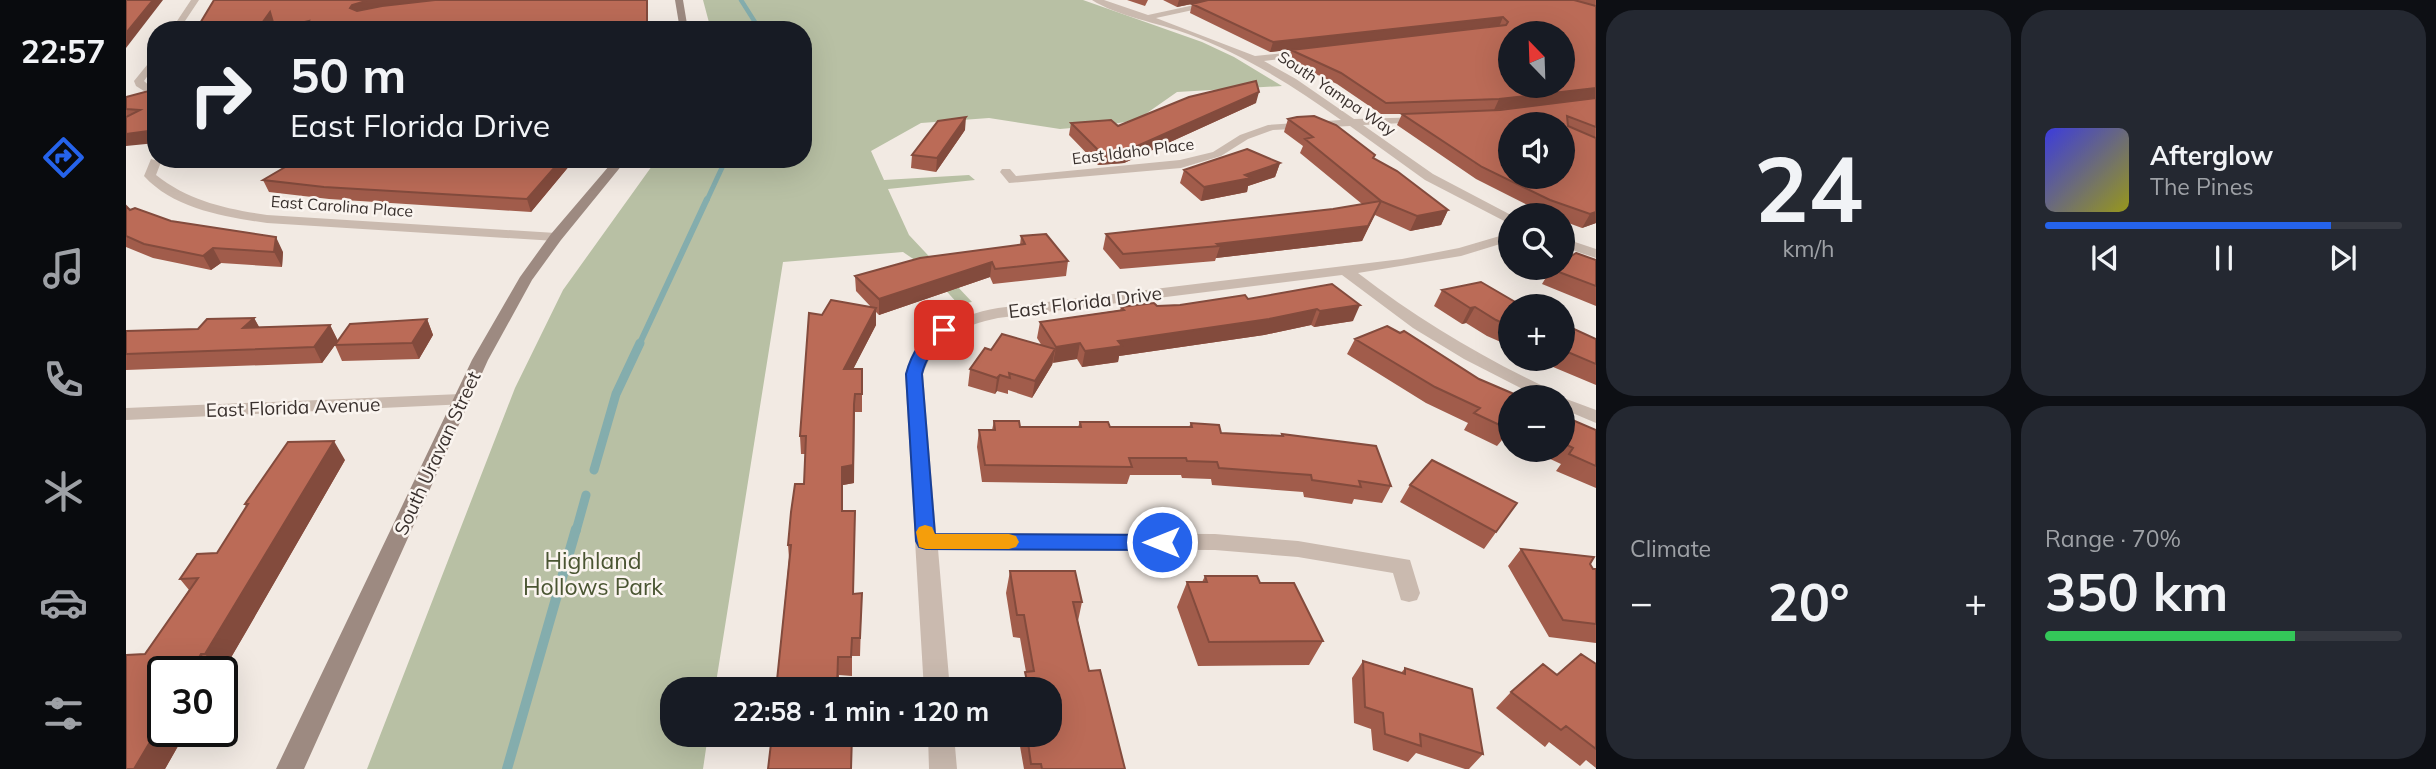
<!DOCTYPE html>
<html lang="en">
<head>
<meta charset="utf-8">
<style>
  :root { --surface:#171b24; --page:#242831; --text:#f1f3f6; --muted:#9ea1a6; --line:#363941; --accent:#2563eb }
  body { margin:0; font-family:Mulish,sans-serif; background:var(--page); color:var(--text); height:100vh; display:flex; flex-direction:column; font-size:26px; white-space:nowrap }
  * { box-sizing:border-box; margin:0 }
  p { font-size:23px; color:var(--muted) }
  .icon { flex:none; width:38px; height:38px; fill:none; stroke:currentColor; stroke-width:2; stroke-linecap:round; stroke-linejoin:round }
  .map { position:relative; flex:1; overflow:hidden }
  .sheet { display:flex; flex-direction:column; gap:10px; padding:10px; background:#0d0f14; width:840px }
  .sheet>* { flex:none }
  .hud { position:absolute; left:21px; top:21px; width:665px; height:147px; border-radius:28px; box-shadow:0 7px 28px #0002; background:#171b24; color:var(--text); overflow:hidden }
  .needle { width:46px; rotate:337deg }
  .tools { position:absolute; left:1372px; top:21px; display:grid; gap:14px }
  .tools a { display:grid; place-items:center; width:77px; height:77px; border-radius:50%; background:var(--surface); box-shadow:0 7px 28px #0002; font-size:35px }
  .speed { position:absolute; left:21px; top:656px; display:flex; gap:14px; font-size:35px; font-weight:700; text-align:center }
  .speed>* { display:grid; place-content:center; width:91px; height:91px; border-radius:50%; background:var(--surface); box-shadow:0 7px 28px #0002; line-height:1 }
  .speed .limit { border:4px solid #111; border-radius:10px; background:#fff; color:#111 }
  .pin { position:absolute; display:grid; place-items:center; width:60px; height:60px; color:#fff; margin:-30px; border-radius:14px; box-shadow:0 4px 10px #0006 }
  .me { position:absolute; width:77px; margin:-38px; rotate:270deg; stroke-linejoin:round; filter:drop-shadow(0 0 5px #0008) }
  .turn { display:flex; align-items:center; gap:24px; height:147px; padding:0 28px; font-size:32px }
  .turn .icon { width:91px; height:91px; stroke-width:2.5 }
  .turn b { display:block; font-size:49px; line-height:60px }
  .big { font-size:52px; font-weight:700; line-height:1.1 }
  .sheet .widget { flex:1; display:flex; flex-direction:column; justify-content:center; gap:10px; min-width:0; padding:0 24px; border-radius:28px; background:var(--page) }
  .sheet .dial { align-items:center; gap:0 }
  .dial b { font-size:91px; line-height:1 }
  .song { display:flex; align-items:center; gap:21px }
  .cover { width:84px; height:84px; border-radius:10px; background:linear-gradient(135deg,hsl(240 70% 55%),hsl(60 70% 35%)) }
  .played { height:7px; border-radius:4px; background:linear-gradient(90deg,var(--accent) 80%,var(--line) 80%) }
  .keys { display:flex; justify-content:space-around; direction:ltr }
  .heat { display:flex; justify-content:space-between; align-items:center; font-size:38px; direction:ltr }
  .charge { height:10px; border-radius:5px; background:linear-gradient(90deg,#34c759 70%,var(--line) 0) }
  .sheet .tiles { flex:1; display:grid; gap:10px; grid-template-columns:repeat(2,1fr) }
  .trip { position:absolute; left:534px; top:677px; width:402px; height:70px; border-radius:28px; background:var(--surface); box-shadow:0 7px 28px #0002; font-weight:700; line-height:70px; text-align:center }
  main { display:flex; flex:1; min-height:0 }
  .tabs { display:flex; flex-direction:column; width:126px; justify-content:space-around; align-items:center; background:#090b0e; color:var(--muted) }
  .tabs .icon { width:49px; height:49px }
  .tabs .selected { color:var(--accent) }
  .tabs b { font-size:32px; color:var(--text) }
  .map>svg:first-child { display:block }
</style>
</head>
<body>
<main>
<nav class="tabs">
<b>22:57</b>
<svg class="icon selected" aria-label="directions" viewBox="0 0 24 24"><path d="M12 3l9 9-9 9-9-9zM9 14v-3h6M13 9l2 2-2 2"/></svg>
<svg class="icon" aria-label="music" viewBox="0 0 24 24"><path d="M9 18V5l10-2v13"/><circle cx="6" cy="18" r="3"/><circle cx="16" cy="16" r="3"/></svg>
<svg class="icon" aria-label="phone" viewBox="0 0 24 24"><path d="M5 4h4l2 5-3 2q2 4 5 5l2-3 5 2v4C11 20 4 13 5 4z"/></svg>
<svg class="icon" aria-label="climate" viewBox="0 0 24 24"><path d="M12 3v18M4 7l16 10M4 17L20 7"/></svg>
<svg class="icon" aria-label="car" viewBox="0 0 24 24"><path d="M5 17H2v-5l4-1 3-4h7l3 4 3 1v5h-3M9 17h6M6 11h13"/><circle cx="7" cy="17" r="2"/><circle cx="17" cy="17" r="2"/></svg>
<svg class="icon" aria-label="filters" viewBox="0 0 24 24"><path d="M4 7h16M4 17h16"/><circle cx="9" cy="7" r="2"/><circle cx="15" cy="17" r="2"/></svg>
</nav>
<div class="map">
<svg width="1470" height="769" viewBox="0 0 1470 769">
  <rect width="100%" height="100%" fill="#f2eae3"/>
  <path fill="#b8c0a4" d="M577,0H957L1076,42L1108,57L1156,86L1051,92L1011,120L981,125L934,129L863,118L795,123L745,151L758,180L843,175L849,180L762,189L783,235L846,302L832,304L799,267L777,252L657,262L589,689L546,690V735H582L577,769H241L389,388L437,290L531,159H677V30H585Z"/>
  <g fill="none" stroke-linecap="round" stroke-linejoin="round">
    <path stroke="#84adad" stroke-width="4.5" d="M615,0L634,30"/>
    <path stroke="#84adad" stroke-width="5" d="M581,200L600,159"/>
    <path stroke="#84adad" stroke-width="6" d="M513,345L581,199"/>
    <path stroke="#84adad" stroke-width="9" d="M468,470L490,394L514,343
      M450,531L460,495"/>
    <path stroke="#84adad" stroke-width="10" d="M381,769L450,529"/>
    <path fill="#cabaaf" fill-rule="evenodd" d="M65,0H73L53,30H45Z
      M966,0H978L1022,15L1087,1L1090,5L1030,18L1129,56L1190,50V54L1187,55L1138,61L1170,79L1228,119L1301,117V121L1297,122L1237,125L1307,174L1385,215L1384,224L1299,180L1224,126L1147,130L1122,139L1095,156L1055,168L883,183L874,172L876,169H884L890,176L1054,160L1087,152L1114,135L1142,125L1215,120C1166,85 1118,55 1062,34C1033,23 991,16 966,0Z
      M30,54V64L18,81L27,89L18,91L10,86L8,81Z
      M25,159L35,162L30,175C63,201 100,209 141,215L430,233L437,237L430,241L141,223C99,217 48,209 18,176Z
      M1384,233V241L1335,256L1232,273C1294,321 1360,360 1432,393L1435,397L1470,410V423L1437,409V397H1412L1338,359L1287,328L1216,275L872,318C837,325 809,339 797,374L810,533L1089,534L1172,541L1284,560L1294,593L1291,600L1283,602L1275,600L1267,573L1172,557L1089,550L812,549L824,690H798L779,374C796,331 829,316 872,308L1276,259L1333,248Z
      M1437,238L1470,249V258L1437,247Z
      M335,394L344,400L341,404L0,420V408Z
      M802,735H828L831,769H803Z"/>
    <path fill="#9d8a81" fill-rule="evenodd" d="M549,0H557L562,30H554Z
      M489,159H501L435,240L406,280L362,360L178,769H150L346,360L394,277L425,234Z"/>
  </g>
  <path fill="#a15c4b" d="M1001,0H1022L1019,6Z
    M1037,0H1470V223L1456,228L1437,221V215H1422L1417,213L1350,179L1271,125L1276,114H1255L1211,84L1162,61L1165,50L1252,40L1144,52L1064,13L1066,4L1051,7Z
    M30,89L0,146V97Z
    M1130,103L998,163L972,165L943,135L945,123L992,126Z
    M1162,119L1247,158L1322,210L1315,225L1284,231L1249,215L1236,241L1090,258L1089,261L994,269L977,249L980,234L1207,209L1236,204L1174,153L1177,146L1158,132Z
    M839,130L810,172L785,168L786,155Z
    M173,159H449L405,212L203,199L143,192L137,180Z
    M1154,163L1149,177L1122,186L1121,192L1075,201L1054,183L1058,170Z
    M0,206L4,210L157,252L156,267L95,263L85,270L27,258L0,247Z
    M895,236L942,261L940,276L867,284L864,277L753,315L750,312V325L727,369H736V412H729L728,422V483L717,485V511L729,529L727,594L736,593L734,656H726V676L713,675L712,690H650L663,558L662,545L678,484L679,454H675L674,436L696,315L745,307L730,291L729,276L894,245Z
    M1470,260V306L1416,284L1425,269Z
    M1206,284L1227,321L1188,327L1185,325L1138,335L993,356L992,362L956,367L951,359L927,362L926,365L906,398L882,390V394L871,391L869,394L842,386L844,369L865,350L916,346L911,338L914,322L994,310L995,307L1054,305L1122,299Z
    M1316,290L1384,306V346L1361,336L1340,323L1336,324L1308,306Z
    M128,318L133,327L204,325L212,341L301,319L307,335L293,359L216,361L209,345L196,363L0,370V331L72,329Z
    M1437,324L1470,339V385L1408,359H1437Z
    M1229,339L1353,379L1384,397V444L1376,440L1371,446L1338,430L1342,423L1300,403L1221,354Z
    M1437,416L1470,430V488L1430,471L1435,464L1405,450H1437Z
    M868,421L894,427H952L954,422L984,427H1063L1065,423L1095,433L1155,436L1156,434L1265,486L1256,503L1228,499L1226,504L1178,497L1177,492L1086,485L1085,479L1056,478L1055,475H1004L1001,484L856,482L851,447L853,430H866Z
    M219,460L96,673L37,672V732H60L39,769L19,654L63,590L54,579L91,553L120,507L119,504Z
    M1284,485L1391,503L1358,549L1274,502Z
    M1395,549L1464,564L1467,569H1470V643L1423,637L1382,566Z
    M884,571L956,602L952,621L963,671L999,769H898L892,735H924V690H896L900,672L894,638L887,637L880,593Z
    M1079,576L1134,583L1197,641L1183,665L1072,666L1051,607L1061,582H1076Z
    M1237,661L1275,673L1279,668L1357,754L1343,769H1339L1290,753L1282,762L1247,750L1245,729L1228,723L1226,678Z
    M1470,664V768L1460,760L1454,766L1423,742L1419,747L1370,708L1385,692L1431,675Z"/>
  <path fill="#834b3d" d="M27,0H37L0,48V33Z
    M243,0H313L229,13L224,8L226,5Z
    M521,0H522V30H521Z
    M1053,0H1084L1051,7Z
    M144,12L147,21L141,30H131Z
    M1377,17L1373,27L1144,52L1147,42Z
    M183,21L186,30L149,29Z
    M1470,88V98L1368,110L1373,99Z
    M1133,92L1130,103L998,163L972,165L975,153Z
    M840,117L839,130L810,172L811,158Z
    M30,130V143L0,146V134Z
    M436,159H449L405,212L401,199Z
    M1154,163L1149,177L1122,186L1121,192L1075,201L1078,187Z
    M1255,201L1236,241L1090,258L1094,246L1091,244Z
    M1322,210L1315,225L1284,231L1291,216Z
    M1470,212V223L1456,228L1464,214Z
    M150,237L157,252L156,267L148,252Z
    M87,248L95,263L85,270L77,256Z
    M866,262L864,277L753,315V299Z
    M1234,305L1227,321L1188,327L1194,311Z
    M1349,307L1340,323L1336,324L1344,308Z
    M750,308V325L718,387V369Z
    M1191,309L1185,325L1138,335L993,356L992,362L956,367L959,351L992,341Z
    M128,318L137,334L117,328Z
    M301,319L307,335L293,359L286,343Z
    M204,325L212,341L196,363L188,347Z
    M954,343L951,359L927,363L930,347Z
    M929,349L926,365L906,398L909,381Z
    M874,375L871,391L869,394L871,378Z
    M729,394L728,483L717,485L716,467Z
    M208,441L219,460L120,632L96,673L94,672L79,654Z
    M75,654L91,672H65Z
    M712,657V690H711Z
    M37,720V732H60L39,769H8Z"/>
  <path fill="#bb6b57" stroke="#834b3d" stroke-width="2" fill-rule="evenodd" d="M0,0H27L0,33Z
    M88,0H243L226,5L224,8L231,11L256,6L309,0H521V30H179L183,21L149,29L144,12L131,30H70Z
    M1082,0H1448L1470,6V88L1373,99L1260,103L1215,73L1165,50L1380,25L1382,22L1377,17L1147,42L1066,4ZM1384,33H1437V86H1384Z
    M1130,81L1133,92L1000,151L975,153L945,123L985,120L992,126L1063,97Z
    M30,89V130L0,134V117L14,110L0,109V97Z
    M1470,98V127L1441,116L1442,126L1470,138V212L1464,214L1424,200L1356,167L1276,114L1374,110ZM1384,124H1437V177H1384Z
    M1188,116L1210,125L1249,155L1247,158L1271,171L1322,210L1291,216L1255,201L1242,226L1091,244L1094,246L997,254L980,234L1207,209L1255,201L1179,139L1187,137L1162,119L1171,117Z
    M840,117L811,158L786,155L812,121Z
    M1121,149L1154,163L1119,175L1125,178L1078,187L1058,170Z
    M173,159H436L401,199L198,187L137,180Z
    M0,206L4,210L9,208L45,221L150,237L148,252L87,248L77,256L18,244L0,236Z
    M920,234L942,261L869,269L866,262L753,299L729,276L794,258L899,244L895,236Z
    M1450,253L1470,260V286L1425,269L1427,268H1437V261Z
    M1355,282L1396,306H1384V326L1370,320L1349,307L1344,308L1316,290Z
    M1206,284L1234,305L1194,311L1191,309L1143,319L992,341L996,346L959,351L954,343L930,347L914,322L998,310L995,307L1028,303L1031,306L1054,305L1119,295L1122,299Z
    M705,300L750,308L718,369H736V394H729L728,404L727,465L716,467V511H729L727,594L736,593L734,638H726L725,657H712L711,690H650L665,545H662L665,512L669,484H678L680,436H674L683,313L696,315Z
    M128,318L117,328L204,325L188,347L0,354V331L72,329L81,319Z
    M301,319L286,343L209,345L224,324Z
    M1437,324L1470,339V364L1437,350Z
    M1261,326L1274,333L1278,331L1353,379L1395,397H1384V426L1382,429L1348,413L1354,408L1309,387L1229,339Z
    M876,334L929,349L909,381L883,373L884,378L874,375L871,378L844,369L859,348L865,350Z
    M1437,416L1470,430V466L1443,454L1447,448L1437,443Z
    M868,421H893L894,427H955L954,422H982L984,427H1066L1065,423L1093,425L1095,433L1157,436L1156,434L1250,446L1265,486L1233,481L1235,487L1186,480L1185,475L1093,468L1091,462L1061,461L1060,458H1003L1006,467L859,465L853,430H869Z
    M208,441L79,654H75L65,672H37V720L8,769H0V655L19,654L72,578L54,579L71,554L91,553L122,504H119L162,442Z
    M1306,460L1391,503L1370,532L1284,485Z
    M1395,549L1468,557L1464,564L1467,569H1470V624L1437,620Z
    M884,571H949L956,602H947L963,671L974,670L999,769H916L915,764H905L901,735H924V690H903L899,672L908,671L898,615H891Z
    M1079,576H1131L1134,583H1168L1197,641L1083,642L1061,582H1081Z
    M1455,654L1470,664V749L1440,726L1435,730L1385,692L1417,664L1431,675Z
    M1237,661L1279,674V668L1346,689L1357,754L1294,734L1295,746L1259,734L1257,713L1239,707Z
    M646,735H726L725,769H642Z"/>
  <path fill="#2563eb" stroke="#184099" stroke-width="2" d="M818,326L825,330C812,346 801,353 796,374L809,534L1036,535L1043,537L1046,542L1043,548L1036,550L800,549L793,547L790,541L780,374C785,355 797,332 818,326Z"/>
  <path fill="#f59e0b" d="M799,525L806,527L809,534H883L890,536L893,542L890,547L883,549H800L793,547L790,532L793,527Z"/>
  <g text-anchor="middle" stroke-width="5" stroke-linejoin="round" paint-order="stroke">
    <g font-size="16" fill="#39302d" stroke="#faf4ef">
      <text transform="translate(1211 93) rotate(34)" y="6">South Yampa Way</text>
      <text transform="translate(1007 151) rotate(-7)" y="6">East Idaho Place</text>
      <text transform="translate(216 206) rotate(4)" y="6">East Carolina Place</text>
    </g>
    <g font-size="19" fill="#39302d" stroke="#faf4ef">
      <text transform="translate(959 302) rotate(-7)" y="7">East Florida Drive</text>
      <text transform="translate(167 407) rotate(-2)" y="7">East Florida Avenue</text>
      <text transform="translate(311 453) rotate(-65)" y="7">South Uravan Street</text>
    </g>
    <g font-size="23" fill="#4a5532" stroke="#faf4ef">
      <text x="467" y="569">Highland<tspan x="467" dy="26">Hollows Park</tspan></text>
    </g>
  </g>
</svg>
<div class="tools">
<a><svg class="needle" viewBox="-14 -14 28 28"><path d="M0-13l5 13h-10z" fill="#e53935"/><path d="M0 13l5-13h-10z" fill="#9ea1a6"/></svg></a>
<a><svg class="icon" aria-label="sound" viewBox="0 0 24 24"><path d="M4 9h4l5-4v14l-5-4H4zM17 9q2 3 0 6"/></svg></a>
<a><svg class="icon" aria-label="search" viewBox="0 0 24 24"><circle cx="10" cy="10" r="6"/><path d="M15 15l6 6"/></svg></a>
<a>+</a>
<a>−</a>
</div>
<div class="speed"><div class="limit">30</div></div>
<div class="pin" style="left:818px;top:330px;background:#d93025"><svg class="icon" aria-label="arrive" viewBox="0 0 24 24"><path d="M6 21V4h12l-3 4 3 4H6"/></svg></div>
<svg class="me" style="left:1036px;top:542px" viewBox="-20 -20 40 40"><circle r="17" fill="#2563eb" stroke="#fff" stroke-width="3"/><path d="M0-11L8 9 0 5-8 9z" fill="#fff"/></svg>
<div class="trip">22:58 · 1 min · 120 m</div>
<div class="hud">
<div class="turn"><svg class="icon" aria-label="right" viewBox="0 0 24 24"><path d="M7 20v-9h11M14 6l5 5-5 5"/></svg><div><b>50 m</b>East Florida Drive</div></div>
</div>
</div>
<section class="sheet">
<div class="tiles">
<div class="widget dial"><b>24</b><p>km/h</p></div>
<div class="widget">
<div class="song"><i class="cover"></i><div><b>Afterglow</b><p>The Pines</p></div></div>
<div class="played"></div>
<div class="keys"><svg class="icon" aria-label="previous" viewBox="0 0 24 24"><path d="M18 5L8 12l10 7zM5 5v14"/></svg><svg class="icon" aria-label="pause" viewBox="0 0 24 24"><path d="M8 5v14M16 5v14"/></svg><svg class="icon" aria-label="next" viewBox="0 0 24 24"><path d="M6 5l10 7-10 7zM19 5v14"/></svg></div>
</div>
<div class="widget"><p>Climate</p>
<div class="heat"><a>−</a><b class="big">20°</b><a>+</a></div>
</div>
<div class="widget"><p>Range · 70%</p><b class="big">350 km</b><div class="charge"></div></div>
</div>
</section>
</main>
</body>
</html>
